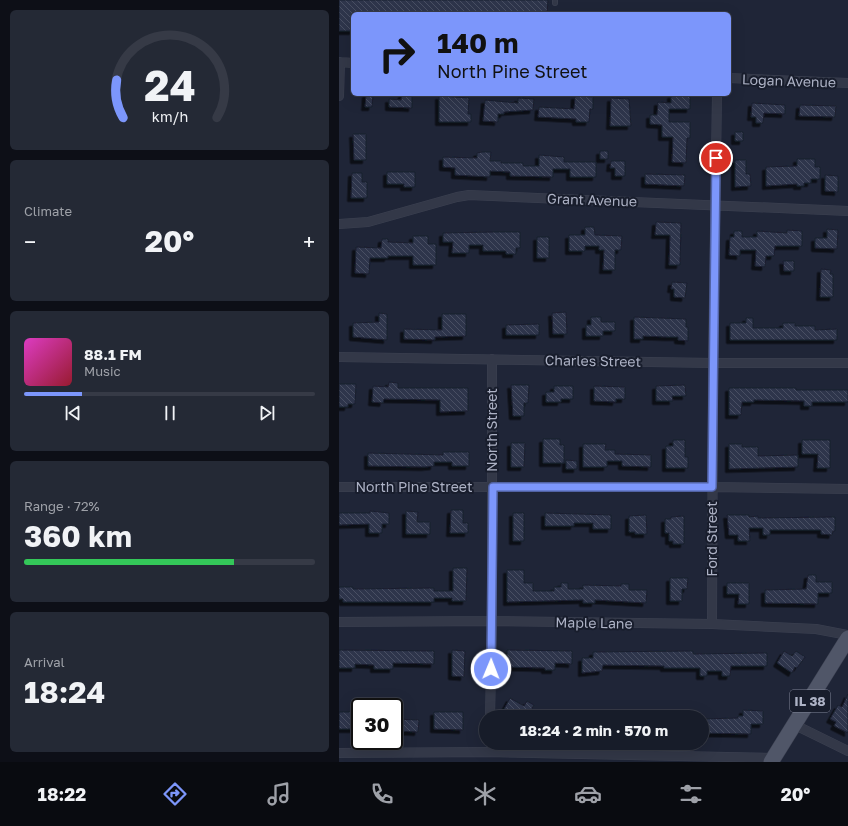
<!DOCTYPE html>
<html lang="en">
<head>
<meta charset="utf-8">
<style>
  :root { --surface:#171c29; --page:#242935; --text:#f1f3f6; --muted:#9ea1a8; --line:#363a46; --accent:#7c96fb }
  body { margin:0; font-family:"Golos Text",sans-serif; background:var(--page); color:var(--text); height:100vh; display:flex; flex-direction:column; font-size:15px; white-space:nowrap }
  * { box-sizing:border-box; margin:0 }
  p { font-size:13px; color:var(--muted) }
  .icon { flex:none; width:22px; height:22px; fill:none; stroke:currentColor; stroke-width:2; stroke-linecap:round; stroke-linejoin:round }
  .map { position:relative; flex:1; overflow:hidden }
  .side { display:flex; flex-direction:column; gap:10px; padding:10px; background:#0d0f17; width:339px }
  .side>* { flex:none }
  .guide { position:absolute; left:12px; top:12px; width:380px; height:84px; border-radius:6px; box-shadow:0 4px 16px #0002,0 0 0 1px var(--line); background:#7c96fb; color:#111; overflow:hidden }
  .speed { position:absolute; left:12px; top:698px; display:flex; gap:8px; font-size:20px; font-weight:700; text-align:center }
  .speed>* { display:grid; place-content:center; width:52px; height:52px; border-radius:50%; background:var(--surface); box-shadow:0 4px 16px #0002,0 0 0 1px var(--line); line-height:1 }
  .speed .limit { border:2px solid #111; border-radius:6px; background:#fff; color:#111 }
  .pin { position:absolute; display:grid; place-items:center; width:34px; height:34px; color:#fff; margin:-17px; border:2px solid #fff; border-radius:50%; box-shadow:0 1px 4px #0007 }
  .me { position:absolute; width:44px; margin:-22px; rotate:1deg; stroke-linejoin:round; filter:drop-shadow(0 0 3px #0008) }
  .turn { display:flex; align-items:center; gap:14px; height:84px; padding:0 20px; font-size:18px }
  .turn .icon { width:52px; height:52px; stroke-width:2.5 }
  .turn b { display:block; font-size:28px; line-height:34px }
  .big { font-size:30px; font-weight:700; line-height:1.1 }
  .side .tile { flex:1; display:flex; flex-direction:column; justify-content:center; gap:6px; min-width:0; padding:0 14px; border-radius:6px; background:var(--page) }
  .side .dial { align-items:center; gap:0 }
  .dial svg { height:104px; overflow:visible; fill:none; stroke:var(--line); stroke-width:7; stroke-linecap:round; text-anchor:middle }
  .dial text { fill:var(--text); stroke:none }
  .song { display:flex; align-items:center; gap:12px }
  .cover { width:48px; height:48px; border-radius:6px; background:linear-gradient(135deg,hsl(310 70% 55%),hsl(350 70% 35%)) }
  .played { height:4px; border-radius:2px; background:linear-gradient(90deg,var(--accent) 20%,var(--line) 20%) }
  .keys { display:flex; justify-content:space-around; direction:ltr }
  .heat { display:flex; justify-content:space-between; align-items:center; font-size:22px; direction:ltr }
  .charge { height:6px; border-radius:3px; background:linear-gradient(90deg,#34c759 72%,var(--line) 0) }
  .trip { position:absolute; left:140px; top:710px; width:230px; height:40px; border-radius:20px; background:var(--surface); box-shadow:0 4px 16px #0002,0 0 0 1px var(--line); font-weight:700; line-height:40px; text-align:center }
  .menu { display:flex; height:64px; justify-content:space-around; align-items:center; background:#090b10; color:var(--muted) }
  .menu .icon { width:28px; height:28px }
  .menu .on { color:var(--accent) }
  .menu b { font-size:18px; color:var(--text) }
  main { display:flex; flex:1; min-height:0 }
  .map>svg:first-child { display:block }
</style>
</head>
<body>
<main>
<section class="side">
<div class="tile dial"><svg viewBox="0 0 100 80">
<path d="M14 69A42 42 0 1 1 86 69"/>
<path d="M14 69A42 42 0 0 1 9 40" stroke="#7c96fb"/>
<text x="50" y="56" font-size="32" font-weight="700">24</text>
<text x="50" y="72" font-size="11">km/h</text>
</svg></div>
<div class="tile"><p>Climate</p>
<div class="heat"><a>−</a><b class="big">20°</b><a>+</a></div>
</div>
<div class="tile">
<div class="song"><i class="cover"></i><div><b>88.1 FM</b><p>Music</p></div></div>
<div class="played"></div>
<div class="keys"><svg class="icon" aria-label="previous" viewBox="0 0 24 24"><path d="M18 5L8 12l10 7zM5 5v14"/></svg><svg class="icon" aria-label="pause" viewBox="0 0 24 24"><path d="M8 5v14M16 5v14"/></svg><svg class="icon" aria-label="next" viewBox="0 0 24 24"><path d="M6 5l10 7-10 7zM19 5v14"/></svg></div>
</div>
<div class="tile"><p>Range · 72%</p><b class="big">360 km</b><div class="charge"></div></div>
<div class="tile"><p>Arrival</p><b class="big">18:24</b></div>
</section>
<div class="map">
<svg width="509" height="762" viewBox="0 0 509 762">
  <defs>
    <pattern id="building-back-hatch" width="6" height="6" patternUnits="userSpaceOnUse"><rect width="6" height="6" fill="#2e354c"/><path d="M-1 5l2 2M0 0l6 6M5-1l2 2" fill="none" stroke="#4a5064"/></pattern>
    <filter id="shadow"><feDropShadow dx="-3.5" dy="3.5" stdDeviation="0" flood-color="#0009"/></filter>
  </defs>
  <rect width="100%" height="100%" fill="#1f2537"/>
  <path fill="url(#building-back-hatch)" stroke="#1a1f2e" filter="url(#shadow)" d="M0,0H209L208,14H14V31H0Z
    M27,94H34L33,107H26Z
    M63,94H73V108L50,107V99L62,100Z
    M332,95H351V109H330V122H351V138H348L347,163L333,162L334,137H323V125L311,124V115H318L319,102L332,103Z
    M100,96L130,98L129,114H132V122H100Z
    M236,96L254,97V109H251L250,122H237V119L199,117L200,107L235,109Z
    M179,98L195,99L194,110L165,112V114H159V122L144,121L146,100L179,103Z
    M272,98L290,99L292,126H271Z
    M413,103L446,105V114L425,113L424,123H417V117H412Z
    M461,105L497,106L496,117L460,116Z
    M396,132H404V141H396Z
    M14,134H27V160H15Z
    M261,151H269V159H261Z
    M143,152H152L151,161H162V163H184V166H200V155L225,157V162H257V177H231V169H214V177L171,176V172L151,171V177L116,175V168L104,167V157L138,158V153Z
    M458,159H476V167H481V179H472V183H465V186H458V184L427,186V167L458,166Z
    M396,160H407V174H411L412,186L396,187Z
    M272,161H286V176H276V168H271Z
    M48,172H76V187H65V184H48Z
    M13,173H23V182H28V198H12Z
    M306,174L346,175L345,186L306,184Z
    M486,175L499,176V192L486,191Z
    M317,222L342,223L341,265H330L331,235H316Z
    M246,227H255L256,235L283,236L282,250H276V270H264L265,250H260V246H246V251H230V235H246Z
    M488,229L499,230L498,249L476,248V238H488Z
    M448,230L463,231V246H436L435,256H427L426,267L416,266L417,250H401V256L390,255L391,237H395V231H403V237H418V231L448,233Z
    M155,232H181V248H177V254H167V251H144V245H130V253H113L114,242H104V233Z
    M74,236H89V244H97V265H74V256H49V258H31L30,274L16,273L17,247L42,248L43,239H49V242L74,243Z
    M198,237H210V258H198Z
    M444,261H455V271H445Z
    M482,269L492,270L491,274H494V297H481Z
    M333,282L348,283L346,298L335,297V289H332Z
    M227,312L228,334H214L213,313Z
    M40,313L48,314V340L14,337V323L40,322Z
    M103,314H127V336L96,337V340L65,339V329L103,330Z
    M252,317H262V322H276V331H264V336H247V325H252Z
    M295,317L347,319V327H349V341L339,340V337H328L304,336V339H295Z
    M407,318H414V328H444V323H456V326H476V330L498,329V340H391V323H407Z
    M200,324V335H167V325Z
    M50,382L59,383V388H129V411L101,412V400L45,399L44,403L33,402L34,386L49,387Z
    M0,384H17L16,404H9V407H0Z
    M172,385H190L189,403H185V416H174Z
    M346,385L347,396H333L334,401H317V386Z
    M215,386H234V399H222V402H207V392H215Z
    M255,386L286,387V399H277V402L255,401Z
    M390,388H457V390H509V402H473V406H465V401L415,400V402H403L402,415H390Z
    M204,439H221V445H225V463H204Z
    M334,440H346V457H349V468H327V446H334Z
    M463,440H491V468H478L479,454H463Z
    M172,443H186L185,467H172Z
    M244,444H267L266,450H276V454L312,455V467L283,466V461H268V467H244Z
    M390,444H403V447H419V456L459,455V467L390,469Z
    M104,452H130V466H113V462H95V466L86,467L29,466V453L104,455Z
    M227,460L238,461V469H227Z
    M112,510H124V523H129V533H111Z
    M31,511L50,513V524H43V533H30V524L0,525V513H31Z
    M67,511L79,512L78,522H91V534H67Z
    M174,513H185V541H174Z
    M206,513L272,515V529H254V523H235V526H206Z
    M307,515L308,534H296V532H290V516Z
    M388,515H410V517L419,516V518L496,517V531H494L493,535L482,534V530H431V535H424V528H410L411,541H399V535H390Z
    M345,516V544H334V541H330V533H326V519H332V517Z
    M114,568H128L127,601H113V598H95V602H4V599H0V587H14V589L95,588V591H114Z
    M168,570H185V583H194V591H215V587H222V583H229V589H244V585L282,586V584H290V590H308L307,603L256,600V603H244V600L168,602Z
    M469,575H477V582H493V593H479V604L426,603V590L467,589Z
    M331,578H349L348,589H343V601H331Z
    M388,583H410V604H399L400,594H388Z
    M0,650L95,651V664L54,663V669H35V665L16,664V668H0Z
    M113,650L126,651L125,677L113,676Z
    M168,650L233,651V664L216,663V670H206V668L168,667Z
    M354,651V654L428,653V666H392L391,676H383V671H368V676H361V668H325V666L264,665L263,671L243,673V658H254V652Z
    M445,651L453,656L457,651L466,657L458,668L456,667L453,673L438,663Z
    M509,694V733L495,726L497,722L491,719L499,705L503,707Z
    M171,698L185,706L188,701L195,705L188,717H179L165,709Z
    M404,710L424,711V724H412V734L363,733V719L399,718V716H404Z
    M0,712H16V715H21V729H0Z
    M95,712H124V730L95,729Z
    M55,719L80,720L79,732L55,731Z"/>
  <g fill="none" stroke-linecap="round" stroke-linejoin="round">
    <defs>
      <path id="service" d="M216,3V0"/>
      <path id="minor" d="M0,62L14,63
        M390,78L509,83
        M0,96L1,62
        M0,224L29,222L118,197L130,195L509,211
        M0,357L374,363H509
        M0,487H373L509,489
        M0,622L153,621L373,624L477,629L509,635
        M373,624L374,363L378,94
        M151,717L153,621V359
        M456,725L509,751
        M0,753L150,752L435,758"/>
      <path id="primary" d="M432,762L509,638"/>
    </defs>
    <use href="#service" stroke="#3c4151" stroke-width="6"/>
    <use href="#minor" stroke="#3c4151" stroke-width="10"/>
    <use href="#primary" stroke="#3c4151" stroke-width="16"/>
    <use href="#service" stroke="#333848" stroke-width="4.5"/>
    <use href="#minor" stroke="#333848" stroke-width="9"/>
    <use href="#primary" stroke="#505668" stroke-width="15"/>
  </g>
  <g fill="none" stroke-linecap="round" stroke-linejoin="round">
    <defs>
      <path id="route" d="M152,669L154,487H373L377,158"/>
    </defs>
    <use href="#route" stroke="#5162a3" stroke-width="10"/>
    <use href="#route" stroke="#7c96fb" stroke-width="7"/>
  </g>
  <g text-anchor="middle" stroke-width="4" stroke-linejoin="round" paint-order="stroke">
    <rect fill="#181d2c" stroke="#808597" stroke-width="1" x="451" y="690" width="40" height="22" rx="3"/>
    <g font-size="13" font-weight="bold" fill="#adb2c5">
      <text x="471" y="706">IL 38</text>
    </g>
    <g font-size="14" fill="#adb2c5" stroke="#181d2c">
      <text transform="translate(450 81) rotate(2)" y="5">Logan Avenue</text>
      <text transform="translate(253 200) rotate(2)" y="5">Grant Avenue</text>
      <text transform="translate(254 361) rotate(1)" y="5">Charles Street</text>
      <text transform="translate(153 430) rotate(-90)" y="5">North Street</text>
      <text x="75" y="492">North Pine Street</text>
      <text transform="translate(373 539) rotate(-90)" y="5">Ford Street</text>
      <text transform="translate(255 623) rotate(1)" y="5">Maple Lane</text>
    </g>
  </g>
</svg>
<div class="speed"><div class="limit">30</div></div>
<div class="pin" style="left:377px;top:158px;background:#d93025"><svg class="icon" aria-label="arrive" viewBox="0 0 24 24"><path d="M6 21V4h12l-3 4 3 4H6"/></svg></div>
<svg class="me" style="left:152px;top:669px" viewBox="-20 -20 40 40"><circle r="17" fill="#7c96fb" stroke="#fff" stroke-width="3"/><path d="M0-11L8 9 0 5-8 9z" fill="#fff"/></svg>
<div class="trip">18:24 · 2 min · 570 m</div>
<div class="guide">
<div class="turn"><svg class="icon" aria-label="right" viewBox="0 0 24 24"><path d="M7 20v-9h11M14 6l5 5-5 5"/></svg><div><b>140 m</b>North Pine Street</div></div>
</div>
</div>
</main>
<nav class="menu">
<b>18:22</b>
<svg class="icon on" aria-label="directions" viewBox="0 0 24 24"><path d="M12 3l9 9-9 9-9-9zM9 14v-3h6M13 9l2 2-2 2"/></svg>
<svg class="icon" aria-label="music" viewBox="0 0 24 24"><path d="M9 18V5l10-2v13"/><circle cx="6" cy="18" r="3"/><circle cx="16" cy="16" r="3"/></svg>
<svg class="icon" aria-label="phone" viewBox="0 0 24 24"><path d="M5 4h4l2 5-3 2q2 4 5 5l2-3 5 2v4C11 20 4 13 5 4z"/></svg>
<svg class="icon" aria-label="climate" viewBox="0 0 24 24"><path d="M12 3v18M4 7l16 10M4 17L20 7"/></svg>
<svg class="icon" aria-label="car" viewBox="0 0 24 24"><path d="M5 17H2v-5l4-1 3-4h7l3 4 3 1v5h-3M9 17h6M6 11h13"/><circle cx="7" cy="17" r="2"/><circle cx="17" cy="17" r="2"/></svg>
<svg class="icon" aria-label="filters" viewBox="0 0 24 24"><path d="M4 7h16M4 17h16"/><circle cx="9" cy="7" r="2"/><circle cx="15" cy="17" r="2"/></svg>
<b>20°</b>
</nav>
</body>
</html>
